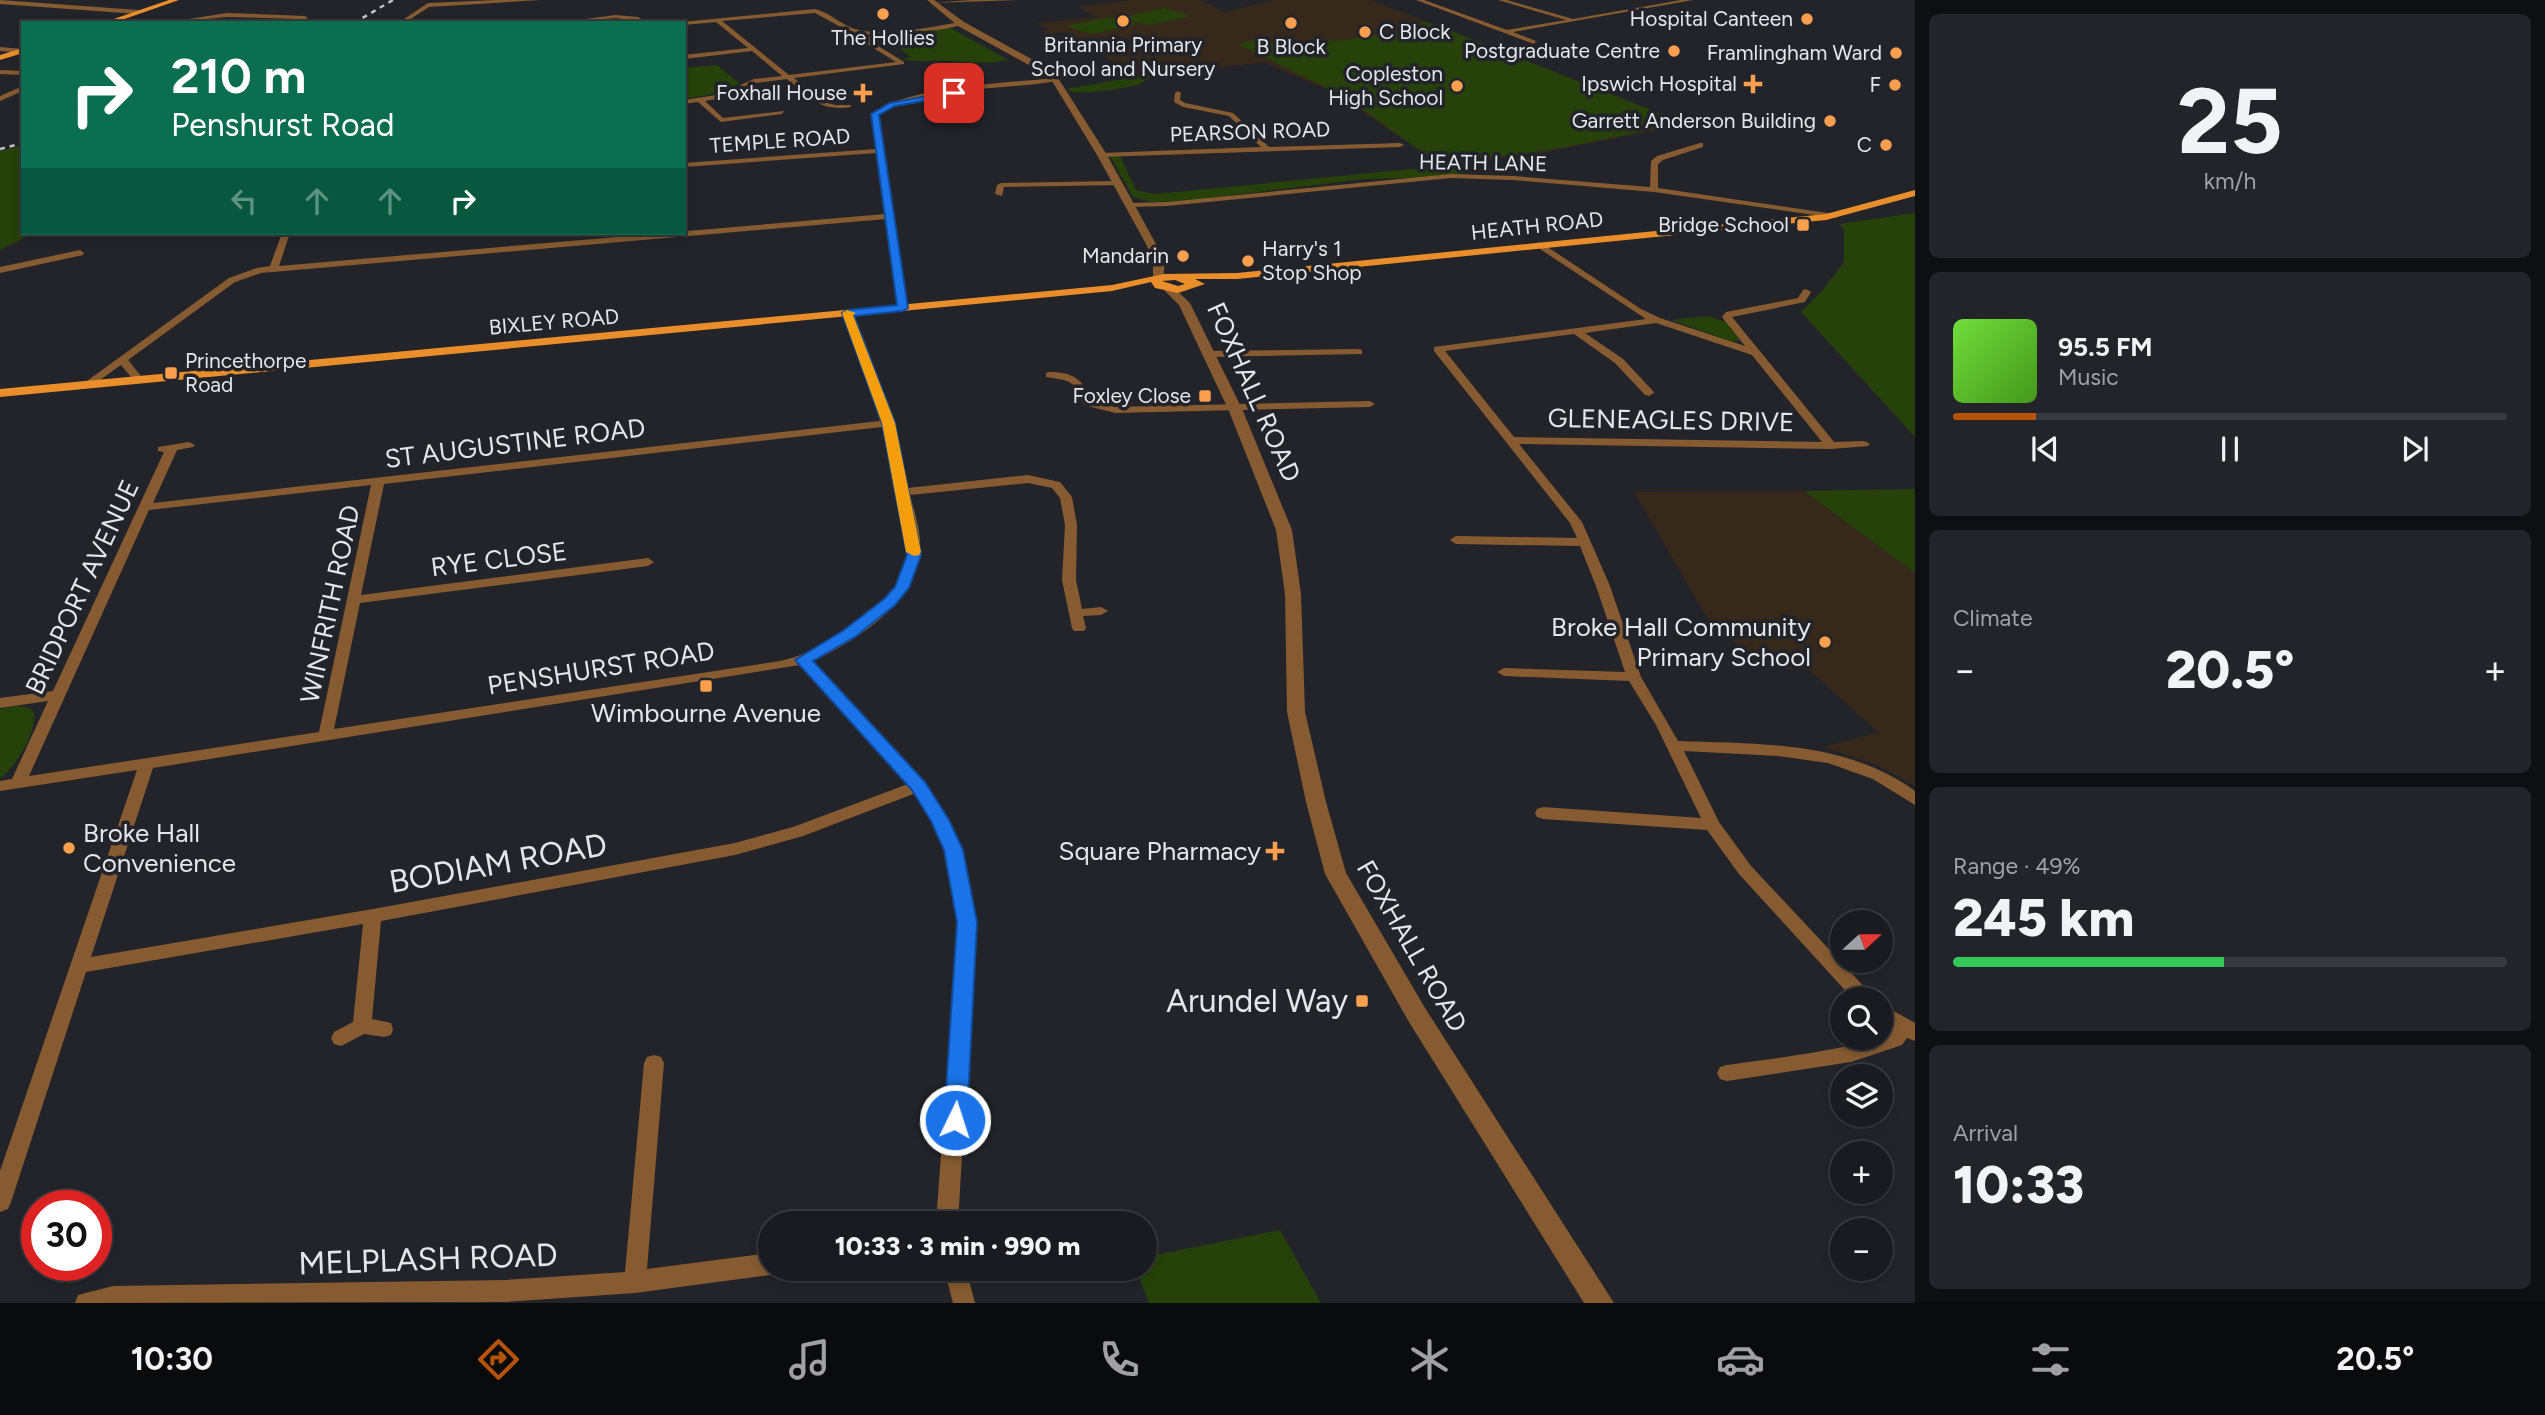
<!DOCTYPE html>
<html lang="en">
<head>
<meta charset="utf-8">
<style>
  :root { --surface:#1a1b20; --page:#232429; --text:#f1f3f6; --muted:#9fa1a5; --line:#38393e; --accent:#b45309 }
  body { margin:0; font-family:Figtree,sans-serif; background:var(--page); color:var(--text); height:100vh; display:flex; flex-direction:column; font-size:26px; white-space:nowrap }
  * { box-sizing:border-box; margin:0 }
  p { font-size:23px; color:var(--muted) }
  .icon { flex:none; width:38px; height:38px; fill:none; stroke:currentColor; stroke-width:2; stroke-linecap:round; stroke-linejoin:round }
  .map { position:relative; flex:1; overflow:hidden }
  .sheet { display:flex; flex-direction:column; gap:14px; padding:14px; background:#0e0f12; width:630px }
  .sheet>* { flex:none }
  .top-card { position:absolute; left:21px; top:21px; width:665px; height:214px; border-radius:0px; box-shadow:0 4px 10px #0003,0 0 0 2px var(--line); background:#0b6e4f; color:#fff; overflow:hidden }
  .needle { width:46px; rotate:69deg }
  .buttons { position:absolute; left:1830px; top:910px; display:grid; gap:14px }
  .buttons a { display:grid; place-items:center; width:63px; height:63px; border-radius:50%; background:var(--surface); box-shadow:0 4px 10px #0003,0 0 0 2px var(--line); font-size:35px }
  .speed { position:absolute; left:21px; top:1190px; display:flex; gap:14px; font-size:35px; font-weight:700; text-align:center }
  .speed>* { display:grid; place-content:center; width:91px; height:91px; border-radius:50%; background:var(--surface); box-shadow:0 4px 10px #0003,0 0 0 2px var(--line); line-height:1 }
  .speed .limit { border:10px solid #d22; background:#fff; color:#111 }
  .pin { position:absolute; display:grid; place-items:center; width:60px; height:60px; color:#fff; margin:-30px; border-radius:14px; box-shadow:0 4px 10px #0006 }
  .me { position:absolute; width:77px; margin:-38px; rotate:4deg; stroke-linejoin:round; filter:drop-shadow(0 0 5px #0008) }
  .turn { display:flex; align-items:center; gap:24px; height:147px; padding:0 35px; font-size:32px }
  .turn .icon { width:91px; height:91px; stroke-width:2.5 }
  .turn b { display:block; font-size:49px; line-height:60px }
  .lanes { display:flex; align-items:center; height:66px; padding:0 35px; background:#0003; justify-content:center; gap:35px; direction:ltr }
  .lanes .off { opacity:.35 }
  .big { font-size:52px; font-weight:800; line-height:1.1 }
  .sheet .card { flex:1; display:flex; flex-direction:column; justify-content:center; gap:10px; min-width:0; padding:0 24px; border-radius:10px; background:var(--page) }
  .sheet .dial { align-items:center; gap:0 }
  .dial b { font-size:91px; line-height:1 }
  .song { display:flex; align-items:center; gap:21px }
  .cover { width:84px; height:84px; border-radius:10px; background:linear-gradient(135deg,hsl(100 70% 55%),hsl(100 70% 35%)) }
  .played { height:7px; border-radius:4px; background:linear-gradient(90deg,var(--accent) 15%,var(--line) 15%) }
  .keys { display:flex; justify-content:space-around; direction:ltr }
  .heat { display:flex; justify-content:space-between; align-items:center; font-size:38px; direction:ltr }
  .charge { height:10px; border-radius:5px; background:linear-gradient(90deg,#34c759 49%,var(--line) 0) }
  .trip { position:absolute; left:758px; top:1211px; width:399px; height:70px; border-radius:35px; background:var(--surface); box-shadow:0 4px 10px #0003,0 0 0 2px var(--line); font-weight:800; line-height:70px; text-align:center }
  .dock { display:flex; height:112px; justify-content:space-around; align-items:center; background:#0a0b0d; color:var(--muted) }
  .dock .icon { width:49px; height:49px }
  .dock .on { color:var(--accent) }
  .dock b { font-size:32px; color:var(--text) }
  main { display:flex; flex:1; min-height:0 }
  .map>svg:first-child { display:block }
</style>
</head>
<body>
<main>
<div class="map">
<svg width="1915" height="1303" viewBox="0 0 1915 1303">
  <rect width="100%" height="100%" fill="#23242a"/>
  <path fill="#36291b" d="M1131,0H1200L1224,12L1274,0H1371L1687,124L1546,152L1460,163L1430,158L1339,95L1264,62L1144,77L1098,53L1140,45L1119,36L1086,43L1067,32L1047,34L1042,31L1049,29L1037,23L1097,17L1078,7Z
    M1804,491L1915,573V786L1877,765L1824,747L1878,732L1809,670L1763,668L1706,616L1634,492Z"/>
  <path fill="#26420a" d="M1164,8L1191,16L1148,25L1121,18Z
    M1110,17L1137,24L1092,34L1065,26Z
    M1427,22L1444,28L1684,123L1560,148L1483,159L1461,160L1426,155L1347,98L1238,44C1255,36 1280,44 1299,44C1313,43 1319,37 1335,41L1418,30L1407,25Z
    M947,27L951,28L1008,60C986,65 968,62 947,61C931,60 917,63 902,59L911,57L884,37Z
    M717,65L739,83L726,92L684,99V68Z
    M1192,67L1203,71L1149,78L1138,85L1111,90L1076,93L1066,89Z
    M23,145V233H55L28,236L0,250V151Z
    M1110,156H1120L1136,190L1155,194L1402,170L1459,166L1469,173L1419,178L1364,179L1193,200L1152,202L1133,197Z
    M1915,213V437L1801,312L1823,290L1844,262V229L1839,224Z
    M1707,316L1726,322L1740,340L1733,342L1671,320Z
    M1915,489V573L1804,491Z
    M17,706L27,707L34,712C37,731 16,768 0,778V709Z
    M1280,1230L1321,1303H1149L1136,1269H1144L1145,1257Z"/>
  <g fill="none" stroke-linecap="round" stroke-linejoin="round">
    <path fill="#865b31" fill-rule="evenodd" d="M0,0L138,10L141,12L138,14L0,4Z
      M496,0H540L429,7L409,20L404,19L428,3Z
      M971,0H1019L931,3Z
      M1416,0H1424L1507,30L1566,20L1498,0H1507L1573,19L1681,0H1693L1513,32L1536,41L1534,44Z
      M815,9C831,13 843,27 859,30C891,37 928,27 961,22L964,24C938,34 894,29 872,40V42L904,62V64L794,78L820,100L835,105H851V107C821,112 808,97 787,79L755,83L721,98L705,101L723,118L784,111L782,114L721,122L698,102L684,104V100L717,95L754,79L782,76L752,51L684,59V55L748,48L716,22L684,25L682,22ZM815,13L850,32L872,35L866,39L867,44L896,62L789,75L722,21Z
      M227,13L305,16L308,18L301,23H294L299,19L227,17L163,23Z
      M616,15L638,17L648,23L616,18L554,23Z
      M109,19L139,21L142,23L107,22Z
      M0,70L23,71V75L0,74Z
      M1055,78L1057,81C999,91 931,85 878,115L906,310L898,308L886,219L261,273L235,282L128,360L145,381L144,383H136L121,365L89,388H81L80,386L229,278L257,268L270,266L282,233H290L279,266L885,214L876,153L684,167V163L876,149L871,114C908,86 1007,83 1055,78Z
      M23,86V91L0,101V96Z
      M1178,91L1181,93L1180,100L1185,103L1233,113L1269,147L1400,143L1404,145L1400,147L1099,157L1098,155L1102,153L1261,147L1229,116L1183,107L1174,102L1175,93Z
      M1700,143H1703V147L1663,160L1658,164V188L1835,214L1839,216L1835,218L1654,192L1513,180L1451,178L1167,206L1129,207L1125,205L1129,203L1167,202L1451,174L1513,176L1650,187L1651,161L1657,156Z
      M1116,181L1120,183L1119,185L1004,187L1002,196L995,194L997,185L1001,183Z
      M1540,242L1641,309L1660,318L1745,346L1722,317L1726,312L1798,298L1803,290L1806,289L1811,292L1805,302L1732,317L1834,442L1864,441L1870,444L1868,446L1831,449L1519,444L1582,522L1610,586L1641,677L1678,741C1760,744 1846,741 1915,791V805L1873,779L1828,763L1778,756L1684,751L1719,822L1751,866L1871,994L1873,999H1853L1739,874L1707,830L1543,819L1537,817L1535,813L1537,809L1543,807L1701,818L1656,725L1629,681L1504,676L1497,672L1504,668L1625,672L1596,586L1580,546L1456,544L1450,540L1456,536L1577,538L1570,523L1434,351V347L1646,319L1537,247V243ZM1656,323L1752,355L1822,442L1514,437L1445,351L1574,334L1615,363L1645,395L1649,396L1654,393L1653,391L1623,359L1585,333Z
      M80,250L84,253L83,255L0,273V267Z
      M847,310C866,321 901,460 908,488L1028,475L1060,482L1072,497L1077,525L1076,580L1082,609L1101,607L1108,611L1101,615L1083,616L1086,628L1084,631H1074L1072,628L1062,580L1065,525L1060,498L1052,488L1028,483L910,495C915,513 922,535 920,554C916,602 853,644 812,661L925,782L948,820L962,850L976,921L958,1223H936L958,921L946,850L932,821L916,793L803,836L735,855L381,921L372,1019L391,1023L393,1029L391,1035L384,1037L364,1034L341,1046L334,1044L331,1038L334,1032L353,1022L363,924L86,972L11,1202L8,1209L0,1212V1171L137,770L0,791V781L12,779L48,701L0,708V698L53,691L164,452L158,451V447L189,442L195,445L193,447L177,450L153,503L880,421L865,373L842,313ZM882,427C887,446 891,465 895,484C901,505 909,530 908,552C904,604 826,652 780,661L334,729L360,603L648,566L654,562L648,558L361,595L384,484ZM371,485L319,732L29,776L149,510ZM800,665L908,784L793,827L735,843L373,909L91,957L153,768Z
      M1358,349L1362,350V354L1207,357L1202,354L1207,351Z
      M1050,372C1074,372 1083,380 1092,401L1115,407L1370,401L1375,404L1370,407L1115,413L1084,405C1070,379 1076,382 1046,377V373Z
      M1881,1004L1915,1023V1041L1907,1038L1902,1045L1851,1062L1727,1081L1720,1079L1717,1073L1720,1067L1727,1065C1758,1060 1878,1048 1892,1028L1881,1022Z
      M654,1055L661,1057L664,1063L647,1269L770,1253V1269H779L778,1272L770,1275L635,1293L506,1302L75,1303L78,1295L113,1286L506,1280L625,1272L644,1063L647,1057Z
      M944,1269H966L975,1303H953Z"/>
    <path fill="#865b31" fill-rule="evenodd" d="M927,0H934L964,22L1044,66L1058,78L1107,155L1156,244L1165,260L1163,280L1153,278V260L1146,244L1097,155L1052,81L1038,70L958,26Z
      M0,47L23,49V53L0,51Z
      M1165,287H1173L1190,303L1243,411L1292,530L1301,594L1305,712L1326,802L1346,873L1425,1008L1614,1303H1584L1409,1022L1325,874L1306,802L1287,712L1285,594L1276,530L1229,411L1179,305L1165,291Z"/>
    <path fill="#e98e2a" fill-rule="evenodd" d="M169,0H179L113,23H102Z
      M23,48V53L0,60V55Z
      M1915,190V196L1826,220L1237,279H1195L1205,284L1178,293L1155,288L1151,282L1112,291L0,397V389L1112,285L1164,274L1237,273L1826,214ZM1175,280L1185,284L1178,286L1162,281Z"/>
    <path stroke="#c1c2c7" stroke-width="2.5" stroke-dasharray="5 5" stroke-linecap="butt" d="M354,23L393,0
      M0,149L23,143"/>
  </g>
  <path fill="#1a73e8" stroke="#114b97" stroke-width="2" d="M954,91L957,95L895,106L879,115L908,308L903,311L854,316L895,423L921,555L909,588L895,605L855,637L813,661L925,782L949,820L963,850L977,922L967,1120L963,1127L955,1130L947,1127L944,1120L957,922L944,850L931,821L912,790L795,660L844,630L884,599L895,587L907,555L882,423L842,313L847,310L897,305L871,114L890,103Z"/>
  <path fill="#f59e0b" d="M847,310L856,313L853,315L895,423L921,552L919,555L914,556L906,552L882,423L842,313Z"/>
  <g fill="#fa9f4e" stroke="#23242a" stroke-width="2.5">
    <circle cx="883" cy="14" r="7"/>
    <circle cx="1807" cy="19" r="7"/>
    <circle cx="1123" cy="21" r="7"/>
    <circle cx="1291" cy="23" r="7"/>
    <circle cx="1365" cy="32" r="7"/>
    <circle cx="1674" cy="51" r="7"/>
    <circle cx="1896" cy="53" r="7"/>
    <path d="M1749.5 73.5h7v7h7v7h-7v7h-7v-7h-7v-7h7z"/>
    <circle cx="1895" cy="85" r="7"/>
    <circle cx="1457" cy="86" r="7"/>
    <path d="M859.5 82.5h7v7h7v7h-7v7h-7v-7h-7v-7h7z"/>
    <circle cx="1830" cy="121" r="7"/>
    <circle cx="1886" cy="145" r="7"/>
    <rect x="1796" y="218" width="14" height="14" rx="3.5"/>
    <circle cx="1183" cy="256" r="7"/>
    <circle cx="1248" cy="261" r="7"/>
    <rect x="164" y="366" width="14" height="14" rx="3.5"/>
    <rect x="1198" y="389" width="14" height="14" rx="3.5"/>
    <circle cx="1825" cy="642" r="7"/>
    <rect x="699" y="679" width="14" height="14" rx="3.5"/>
    <circle cx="69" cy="848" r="7"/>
    <path d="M1271.5 840.5h7v7h7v7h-7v7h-7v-7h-7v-7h7z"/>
    <rect x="1355" y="994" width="14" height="14" rx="3.5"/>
  </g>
  <g text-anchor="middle" stroke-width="7" stroke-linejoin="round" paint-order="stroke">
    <g font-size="21" fill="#e5e6ea" stroke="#23242a" text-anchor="end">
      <text x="1793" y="26">Hospital Canteen</text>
      <text x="1379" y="39" text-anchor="start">C Block</text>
      <text x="883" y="45" text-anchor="middle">The Hollies</text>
      <text x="1123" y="52" text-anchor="middle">Britannia Primary<tspan x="1123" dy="24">School and Nursery</tspan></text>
      <text x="1291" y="54" text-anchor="middle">B Block</text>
      <text x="1660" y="58">Postgraduate Centre</text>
      <text x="1882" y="60">Framlingham Ward</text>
      <text x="1443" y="81">Copleston<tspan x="1443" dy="24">High School</tspan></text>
      <text x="1737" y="91">Ipswich Hospital</text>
      <text x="1881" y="92">F</text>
      <text x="847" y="100">Foxhall House</text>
      <text x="1816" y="128">Garrett Anderson Building</text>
      <text x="1872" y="152">C</text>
      <text x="1789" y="232">Bridge School</text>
      <text x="1262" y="256" text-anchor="start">Harry's 1<tspan x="1262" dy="24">Stop Shop</tspan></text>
      <text x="1169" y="263">Mandarin</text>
      <text x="185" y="368" text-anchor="start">Princethorpe<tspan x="185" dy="24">Road</tspan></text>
      <text x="1191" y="403">Foxley Close</text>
    </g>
    <g font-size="21" fill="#e5e6ea" stroke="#23242a">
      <text transform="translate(1250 132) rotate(-2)" y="7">PEARSON ROAD</text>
      <text transform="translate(780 141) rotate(-4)" y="7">TEMPLE ROAD</text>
      <text transform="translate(1483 163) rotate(1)" y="7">HEATH LANE</text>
      <text transform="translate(1537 226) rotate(-6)" y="7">HEATH ROAD</text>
      <text transform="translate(554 322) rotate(-5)" y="7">BIXLEY ROAD</text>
    </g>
    <g font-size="26" fill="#e5e6ea" stroke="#23242a">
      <text transform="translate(1254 392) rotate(66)" y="9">FOXHALL ROAD</text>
      <text transform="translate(1671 420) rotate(1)" y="9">GLENEAGLES DRIVE</text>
      <text transform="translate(515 443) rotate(-7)" y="9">ST AUGUSTINE ROAD</text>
      <text transform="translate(499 559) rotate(-7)" y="9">RYE CLOSE</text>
      <text transform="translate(82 587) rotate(-65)" y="9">BRIDPORT AVENUE</text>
      <text transform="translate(330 604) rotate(-78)" y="9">WINFRITH ROAD</text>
      <text transform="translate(601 668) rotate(-9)" y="9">PENSHURST ROAD</text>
      <text transform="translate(1412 946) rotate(60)" y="9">FOXHALL ROAD</text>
    </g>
    <g font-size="26" fill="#e5e6ea" stroke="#23242a" text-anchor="end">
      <text x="1811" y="636">Broke Hall Community<tspan x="1811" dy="30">Primary School</tspan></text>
      <text x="706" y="722" text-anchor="middle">Wimbourne Avenue</text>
      <text x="83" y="842" text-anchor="start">Broke Hall<tspan x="83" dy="30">Convenience</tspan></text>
      <text x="1261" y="860">Square Pharmacy</text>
    </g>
    <g font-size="32" fill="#e5e6ea" stroke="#23242a">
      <text transform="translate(498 863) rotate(-10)" y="11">BODIAM ROAD</text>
      <text transform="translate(428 1259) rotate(-2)" y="11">MELPLASH ROAD</text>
    </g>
    <g font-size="32" fill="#e5e6ea" stroke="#23242a" text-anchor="end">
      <text x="1348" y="1012">Arundel Way</text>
    </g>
  </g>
</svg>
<div class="buttons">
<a><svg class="needle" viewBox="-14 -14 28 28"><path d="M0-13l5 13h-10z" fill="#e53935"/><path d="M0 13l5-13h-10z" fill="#9fa1a5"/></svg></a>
<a><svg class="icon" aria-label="search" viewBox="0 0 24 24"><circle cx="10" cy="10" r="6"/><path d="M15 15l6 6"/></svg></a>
<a><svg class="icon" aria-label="layers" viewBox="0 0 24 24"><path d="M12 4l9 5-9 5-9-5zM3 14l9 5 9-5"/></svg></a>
<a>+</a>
<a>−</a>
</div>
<div class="speed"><div class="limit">30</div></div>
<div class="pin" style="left:954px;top:93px;background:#d93025"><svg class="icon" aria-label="arrive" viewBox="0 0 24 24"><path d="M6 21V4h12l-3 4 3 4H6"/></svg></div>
<svg class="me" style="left:955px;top:1120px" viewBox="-20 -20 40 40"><circle r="17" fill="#1a73e8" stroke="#fff" stroke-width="3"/><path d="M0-11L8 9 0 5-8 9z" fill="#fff"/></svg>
<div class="trip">10:33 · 3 min · 990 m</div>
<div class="top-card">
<div class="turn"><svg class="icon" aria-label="right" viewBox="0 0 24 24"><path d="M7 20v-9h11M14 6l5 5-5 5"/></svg><div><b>210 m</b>Penshurst Road</div></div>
<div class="lanes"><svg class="icon off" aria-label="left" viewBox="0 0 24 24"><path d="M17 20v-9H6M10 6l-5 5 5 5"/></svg><svg class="icon off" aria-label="ahead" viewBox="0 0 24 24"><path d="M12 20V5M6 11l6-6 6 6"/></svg><svg class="icon off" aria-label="ahead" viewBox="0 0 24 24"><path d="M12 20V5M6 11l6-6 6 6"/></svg><svg class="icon" aria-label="right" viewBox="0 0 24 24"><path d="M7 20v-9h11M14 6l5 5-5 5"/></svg></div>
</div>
</div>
<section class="sheet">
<div class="card dial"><b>25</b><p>km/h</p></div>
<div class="card">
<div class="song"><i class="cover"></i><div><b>95.5 FM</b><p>Music</p></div></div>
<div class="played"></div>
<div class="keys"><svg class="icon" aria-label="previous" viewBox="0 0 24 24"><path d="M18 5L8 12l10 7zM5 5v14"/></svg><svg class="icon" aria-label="pause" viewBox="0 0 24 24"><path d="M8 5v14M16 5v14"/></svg><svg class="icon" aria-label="next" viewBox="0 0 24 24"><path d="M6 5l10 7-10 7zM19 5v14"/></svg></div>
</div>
<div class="card"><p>Climate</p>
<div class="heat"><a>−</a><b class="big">20.5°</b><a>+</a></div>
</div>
<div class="card"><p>Range · 49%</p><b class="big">245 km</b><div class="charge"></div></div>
<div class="card"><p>Arrival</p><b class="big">10:33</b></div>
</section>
</main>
<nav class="dock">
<b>10:30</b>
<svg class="icon on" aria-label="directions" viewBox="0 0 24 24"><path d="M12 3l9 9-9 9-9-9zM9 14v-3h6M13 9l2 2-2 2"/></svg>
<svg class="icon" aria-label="music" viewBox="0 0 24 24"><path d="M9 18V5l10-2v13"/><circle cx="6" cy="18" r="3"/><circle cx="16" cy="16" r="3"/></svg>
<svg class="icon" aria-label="phone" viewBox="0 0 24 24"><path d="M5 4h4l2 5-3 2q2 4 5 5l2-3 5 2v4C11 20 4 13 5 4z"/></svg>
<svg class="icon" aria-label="climate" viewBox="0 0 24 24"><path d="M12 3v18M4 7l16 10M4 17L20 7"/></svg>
<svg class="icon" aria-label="car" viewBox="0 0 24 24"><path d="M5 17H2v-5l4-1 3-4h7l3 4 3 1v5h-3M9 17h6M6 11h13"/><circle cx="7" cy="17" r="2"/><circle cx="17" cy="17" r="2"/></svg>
<svg class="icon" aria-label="filters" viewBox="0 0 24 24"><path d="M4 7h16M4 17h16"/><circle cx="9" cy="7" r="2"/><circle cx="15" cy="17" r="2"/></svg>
<b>20.5°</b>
</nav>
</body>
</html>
